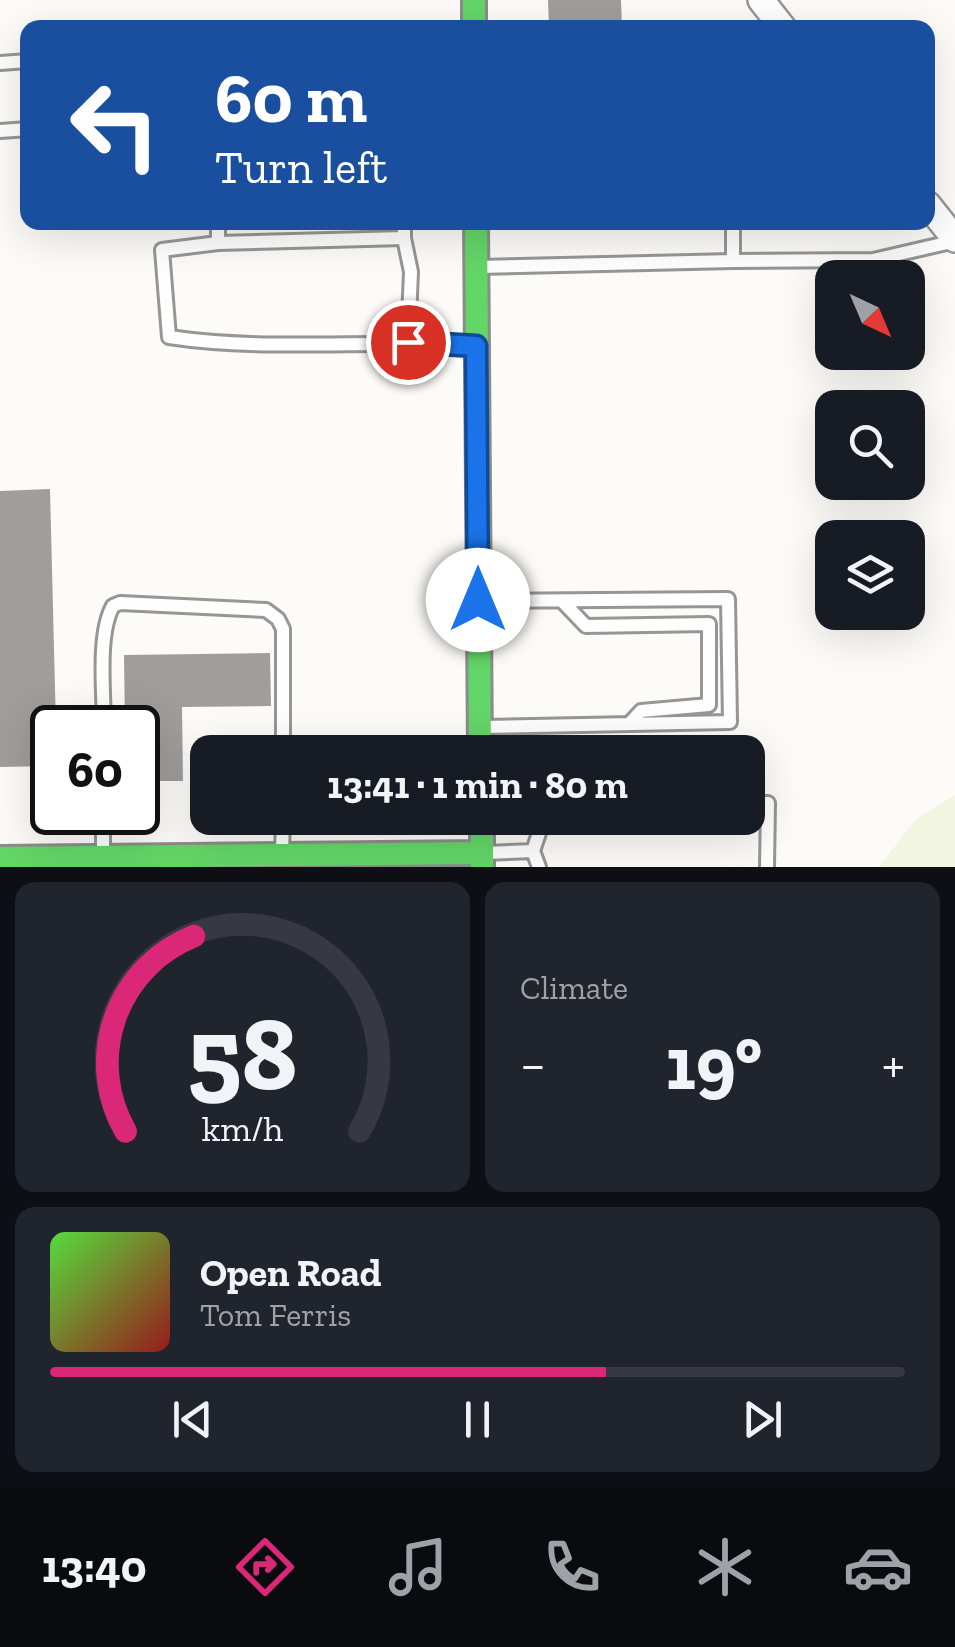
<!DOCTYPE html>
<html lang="en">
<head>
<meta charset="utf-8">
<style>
  :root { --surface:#171b24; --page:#20242c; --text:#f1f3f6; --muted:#9ea1a6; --line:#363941; --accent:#db2777 }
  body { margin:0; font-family:"Zilla Slab",serif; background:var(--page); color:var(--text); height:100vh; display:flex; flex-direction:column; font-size:38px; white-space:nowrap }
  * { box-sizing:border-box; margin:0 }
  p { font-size:32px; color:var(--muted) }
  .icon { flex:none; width:55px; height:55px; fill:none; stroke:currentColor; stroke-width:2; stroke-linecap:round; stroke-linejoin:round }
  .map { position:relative; height:867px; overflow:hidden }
  .sheet { display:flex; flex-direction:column; gap:15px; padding:15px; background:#0d0f14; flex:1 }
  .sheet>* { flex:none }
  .banner { position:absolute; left:20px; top:20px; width:915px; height:210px; border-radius:20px; box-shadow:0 10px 40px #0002; background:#1a4fa0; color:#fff; overflow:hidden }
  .needle { width:65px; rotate:136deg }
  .controls { position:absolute; left:815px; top:260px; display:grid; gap:20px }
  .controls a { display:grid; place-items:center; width:110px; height:110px; border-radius:20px; background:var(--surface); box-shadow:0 10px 40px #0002; font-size:50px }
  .speed { position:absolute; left:30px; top:705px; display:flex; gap:20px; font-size:50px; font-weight:700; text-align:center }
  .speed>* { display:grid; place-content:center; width:130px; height:130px; border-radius:50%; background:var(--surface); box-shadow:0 10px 40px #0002; line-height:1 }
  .speed .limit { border:5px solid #111; border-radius:15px; background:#fff; color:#111 }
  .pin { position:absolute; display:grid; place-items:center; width:85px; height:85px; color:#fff; margin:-42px; border:5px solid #fff; border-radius:50%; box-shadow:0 2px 10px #0007 }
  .me { position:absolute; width:110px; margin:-55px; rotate:0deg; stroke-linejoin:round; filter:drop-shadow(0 0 8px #0008) }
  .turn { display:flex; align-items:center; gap:35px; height:210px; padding:0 30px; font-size:45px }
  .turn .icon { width:130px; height:130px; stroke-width:2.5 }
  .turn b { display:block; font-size:70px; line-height:85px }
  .big { font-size:75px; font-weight:700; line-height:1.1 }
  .sheet .card { flex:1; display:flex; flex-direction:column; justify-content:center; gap:15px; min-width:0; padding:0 35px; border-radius:20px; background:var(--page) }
  .sheet .dial { align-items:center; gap:0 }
  .dial svg { height:260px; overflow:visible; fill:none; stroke:var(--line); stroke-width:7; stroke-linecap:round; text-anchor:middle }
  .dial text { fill:var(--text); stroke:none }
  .song { display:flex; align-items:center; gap:30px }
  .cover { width:120px; height:120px; border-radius:15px; background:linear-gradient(135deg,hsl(110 70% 55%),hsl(0 70% 35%)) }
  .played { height:10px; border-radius:5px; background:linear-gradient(90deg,var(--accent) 65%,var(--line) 65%) }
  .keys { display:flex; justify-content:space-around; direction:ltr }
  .heat { display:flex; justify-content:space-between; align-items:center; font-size:55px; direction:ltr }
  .sheet .tiles { flex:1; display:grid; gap:15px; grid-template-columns:1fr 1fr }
  .card:last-child { grid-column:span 2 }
  .trip { position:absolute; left:190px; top:735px; width:575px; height:100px; border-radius:20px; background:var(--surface); box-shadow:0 10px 40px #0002; font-weight:700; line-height:100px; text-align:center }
  .dock { display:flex; height:160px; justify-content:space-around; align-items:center; background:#090b0e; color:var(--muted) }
  .dock .icon { width:70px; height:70px }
  .dock .current { color:var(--accent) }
  .dock b { font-size:45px; color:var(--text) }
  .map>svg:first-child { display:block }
</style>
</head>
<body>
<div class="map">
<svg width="955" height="867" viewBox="0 0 955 867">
  <rect width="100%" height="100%" fill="#fcfbf7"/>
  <path fill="#f2f6e0" d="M955,795V867H879L916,819Z"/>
  <path fill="#a09e9c" d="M548,0H621L622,28H549Z
    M50,489L56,728H52V766L0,767V491Z
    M270,653L271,706L182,707L183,781H138V728H125L124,655Z"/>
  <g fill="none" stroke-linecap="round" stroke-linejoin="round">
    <defs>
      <path id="lane" d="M0,63L28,61
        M0,131L28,129
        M218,222V243L404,238V222
        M404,238L411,272L408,341
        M218,243L162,250L169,337C268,352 372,339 472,346
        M733,261L873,260L955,241
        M478,267L733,261V222
        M562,601L586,626L709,624V705L641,711L629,724
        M482,727L730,722L728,599L485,601
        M104,728C104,694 97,634 113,606L120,603L266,610L278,619L283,629V752
        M206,753H208
        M748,803H768L767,867
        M282,852L283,818
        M485,853L533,851
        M103,855V812
        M539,867L533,851L544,818"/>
      <path id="street" d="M761,0L783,28
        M928,205L955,239"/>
      <path id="fast" d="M474,0V28
        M476,222L480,752
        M482,818V867
        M0,858L482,853"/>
    </defs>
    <use href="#lane" stroke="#969694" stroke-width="18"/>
    <use href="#street" stroke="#969694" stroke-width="30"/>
    <use href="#fast" stroke="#8d8c8b" stroke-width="28"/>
    <use href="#lane" stroke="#fffefe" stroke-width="12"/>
    <use href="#street" stroke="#fffefe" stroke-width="25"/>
    <use href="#fast" stroke="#63d668" stroke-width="22"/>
  </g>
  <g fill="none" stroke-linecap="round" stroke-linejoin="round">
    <defs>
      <path id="route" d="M408,342L476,346L478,600"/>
    </defs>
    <use href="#route" stroke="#114b97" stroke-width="25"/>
    <use href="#route" stroke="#1a73e8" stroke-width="18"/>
  </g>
</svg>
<div class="controls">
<a><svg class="needle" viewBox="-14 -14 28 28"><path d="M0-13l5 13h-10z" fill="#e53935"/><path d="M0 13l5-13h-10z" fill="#9ea1a6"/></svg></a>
<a><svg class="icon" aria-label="search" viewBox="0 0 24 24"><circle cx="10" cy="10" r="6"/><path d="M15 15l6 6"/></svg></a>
<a><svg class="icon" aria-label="layers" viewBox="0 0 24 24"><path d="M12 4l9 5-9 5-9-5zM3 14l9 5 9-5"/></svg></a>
</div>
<div class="speed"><div class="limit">60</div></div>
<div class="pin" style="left:408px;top:342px;background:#d93025"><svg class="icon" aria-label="arrive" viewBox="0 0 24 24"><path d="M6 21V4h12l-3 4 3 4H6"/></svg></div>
<svg class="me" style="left:478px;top:600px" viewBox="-20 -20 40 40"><circle r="19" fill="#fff"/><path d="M0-13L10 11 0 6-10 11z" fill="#1a73e8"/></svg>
<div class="trip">13:41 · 1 min · 80 m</div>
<div class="banner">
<div class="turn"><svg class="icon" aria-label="left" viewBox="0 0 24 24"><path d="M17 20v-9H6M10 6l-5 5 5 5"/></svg><div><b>60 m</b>Turn left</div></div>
</div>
</div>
<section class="sheet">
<div class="tiles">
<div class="card dial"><svg viewBox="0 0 100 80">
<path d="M14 69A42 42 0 1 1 86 69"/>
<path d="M14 69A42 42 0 0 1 35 9" stroke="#db2777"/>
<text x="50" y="56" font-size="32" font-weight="700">58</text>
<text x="50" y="72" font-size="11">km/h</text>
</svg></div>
<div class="card"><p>Climate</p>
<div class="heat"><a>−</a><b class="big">19°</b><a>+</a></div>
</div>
<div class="card">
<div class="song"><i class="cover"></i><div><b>Open Road</b><p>Tom Ferris</p></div></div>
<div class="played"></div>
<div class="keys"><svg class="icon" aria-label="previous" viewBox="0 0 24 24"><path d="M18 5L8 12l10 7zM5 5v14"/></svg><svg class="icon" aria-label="pause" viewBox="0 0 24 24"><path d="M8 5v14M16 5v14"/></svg><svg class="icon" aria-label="next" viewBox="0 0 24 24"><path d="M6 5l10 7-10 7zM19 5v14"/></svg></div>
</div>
</div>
</section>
<nav class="dock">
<b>13:40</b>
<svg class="icon current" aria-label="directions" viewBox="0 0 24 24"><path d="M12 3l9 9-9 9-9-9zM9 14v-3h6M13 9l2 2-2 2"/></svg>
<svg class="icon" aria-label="music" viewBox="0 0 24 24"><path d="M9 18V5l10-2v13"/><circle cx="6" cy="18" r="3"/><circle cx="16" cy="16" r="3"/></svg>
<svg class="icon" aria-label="phone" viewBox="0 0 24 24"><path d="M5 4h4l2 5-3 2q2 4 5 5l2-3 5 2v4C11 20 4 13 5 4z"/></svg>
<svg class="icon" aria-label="climate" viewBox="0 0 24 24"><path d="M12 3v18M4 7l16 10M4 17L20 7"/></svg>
<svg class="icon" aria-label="car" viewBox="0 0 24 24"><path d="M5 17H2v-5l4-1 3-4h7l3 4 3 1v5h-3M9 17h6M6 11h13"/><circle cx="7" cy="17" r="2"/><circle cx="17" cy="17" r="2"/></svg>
</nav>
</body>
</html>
